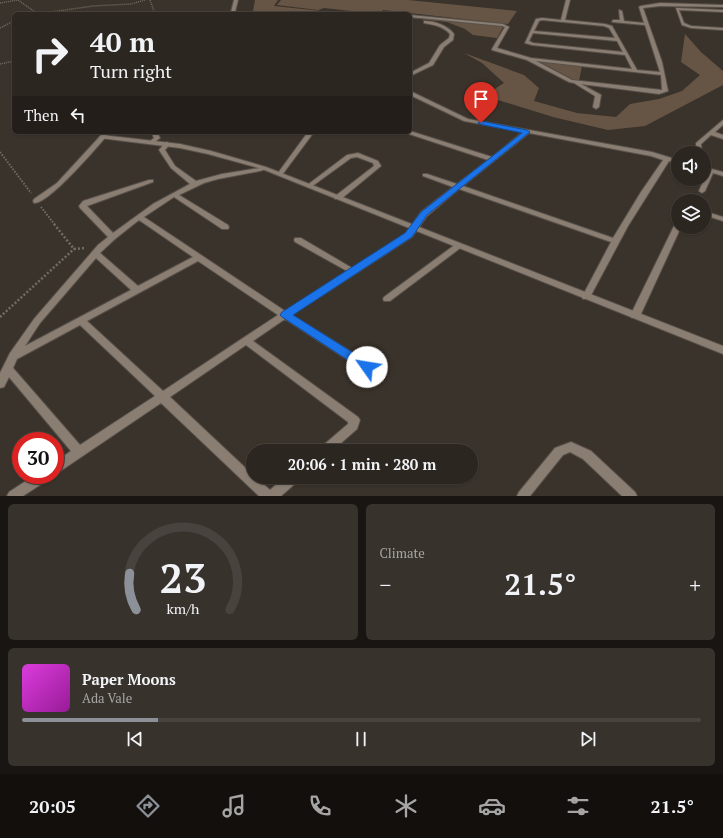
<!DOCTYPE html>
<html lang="en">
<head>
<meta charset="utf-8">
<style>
  :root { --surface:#2c2620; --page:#38322d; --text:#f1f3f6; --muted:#a6a5a5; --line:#48433e; --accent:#8c9099 }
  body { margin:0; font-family:"PT Serif",serif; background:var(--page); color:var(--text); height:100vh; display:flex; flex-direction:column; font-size:15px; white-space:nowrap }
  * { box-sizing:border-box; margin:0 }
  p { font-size:13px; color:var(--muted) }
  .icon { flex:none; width:22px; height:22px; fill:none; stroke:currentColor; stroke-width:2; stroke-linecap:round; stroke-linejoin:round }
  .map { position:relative; height:496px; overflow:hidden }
  .sheet { display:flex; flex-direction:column; gap:8px; padding:8px; background:#181512; flex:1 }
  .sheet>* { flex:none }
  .guide { position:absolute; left:12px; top:12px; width:400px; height:122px; border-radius:6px; box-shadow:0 1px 3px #0004,0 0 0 1px var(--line); background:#2c2620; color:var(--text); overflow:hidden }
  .controls { position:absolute; left:671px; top:146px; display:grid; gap:8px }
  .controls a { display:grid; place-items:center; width:40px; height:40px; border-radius:50%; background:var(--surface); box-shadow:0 1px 3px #0004,0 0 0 1px var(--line); font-size:20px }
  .speed { position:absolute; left:12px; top:432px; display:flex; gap:8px; font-size:20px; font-weight:700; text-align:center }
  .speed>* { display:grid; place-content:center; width:52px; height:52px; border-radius:50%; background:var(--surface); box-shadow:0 1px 3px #0004,0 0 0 1px var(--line); line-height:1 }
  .speed .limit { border:6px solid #d22; background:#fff; color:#111 }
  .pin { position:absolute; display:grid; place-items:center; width:34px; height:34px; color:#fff; margin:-41px -17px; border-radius:50% 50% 50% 0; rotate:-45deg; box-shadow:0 0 4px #0007 }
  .pin .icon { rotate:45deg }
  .me { position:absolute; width:44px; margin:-22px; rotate:302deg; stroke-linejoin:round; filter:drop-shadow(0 0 3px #0008) }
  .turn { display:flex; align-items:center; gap:14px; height:84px; padding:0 12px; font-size:18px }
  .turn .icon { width:52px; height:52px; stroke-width:2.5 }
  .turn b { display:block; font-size:28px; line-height:34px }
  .then { display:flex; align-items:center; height:38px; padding:0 12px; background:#0003; gap:8px; font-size:15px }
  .big { font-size:30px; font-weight:700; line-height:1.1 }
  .sheet .widget { flex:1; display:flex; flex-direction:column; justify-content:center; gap:6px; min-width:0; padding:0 14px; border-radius:6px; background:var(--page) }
  .sheet .dial { align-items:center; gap:0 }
  .dial svg { height:104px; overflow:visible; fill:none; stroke:var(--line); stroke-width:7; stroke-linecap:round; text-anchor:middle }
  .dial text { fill:var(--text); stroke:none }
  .song { display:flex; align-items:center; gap:12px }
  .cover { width:48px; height:48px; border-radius:6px; background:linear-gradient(135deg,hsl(300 70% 55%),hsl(300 70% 35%)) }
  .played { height:4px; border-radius:2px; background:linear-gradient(90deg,var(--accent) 20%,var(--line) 20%) }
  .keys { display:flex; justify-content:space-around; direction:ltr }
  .heat { display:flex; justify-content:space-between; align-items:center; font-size:22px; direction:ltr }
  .sheet .tiles { flex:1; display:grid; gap:8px; grid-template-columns:1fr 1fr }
  .widget:last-child { grid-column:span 2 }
  .trip { position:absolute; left:246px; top:444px; width:232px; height:40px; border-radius:20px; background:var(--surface); box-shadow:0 1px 3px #0004,0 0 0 1px var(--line); font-weight:700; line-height:40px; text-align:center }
  .tabs { display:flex; height:64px; justify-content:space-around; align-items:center; background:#120f0d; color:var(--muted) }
  .tabs .icon { width:28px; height:28px }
  .tabs .on { color:var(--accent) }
  .tabs b { font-size:18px; color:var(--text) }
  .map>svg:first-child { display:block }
</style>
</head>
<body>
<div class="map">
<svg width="723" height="496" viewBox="0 0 723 496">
  <rect width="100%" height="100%" fill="#3a332b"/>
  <path fill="#654" d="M255,0H278L274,6L350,14H263L253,11Z
    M281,0H408L517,11L508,24L383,10L379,14L324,8L318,10L277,5Z
    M410,17L500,26L503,27L497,38L473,35L465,29L447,22L410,18Z
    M685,34L701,52L723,71V85L645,126L608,130L553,117L498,100L490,92L504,83L482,63L464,53L524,75L539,88L534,101L577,113L616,117L630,104L659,99L682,91L700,75L681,62Z
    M542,61L582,66L579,81L574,80L540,62Z"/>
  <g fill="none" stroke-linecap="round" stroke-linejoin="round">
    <defs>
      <path id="service" d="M676,8L723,10V12L679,10L684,23L691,26L723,28V30L691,28L682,25Z"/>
      <path id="minor" d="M234,0H238L235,12L238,14H233L231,12Z
        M566,0H570L565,20L605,24L612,26L637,70L660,72L645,25L612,22L613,20H620L619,10L622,11L624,21L644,23L639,7L641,6L660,3L723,5V7L660,6L643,8L662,62L668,91L659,94L581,84L601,95L599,107L596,109L593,107L595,96L574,83L569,82L527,60L492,50V49L505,27L502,26L410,17V15L503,24L509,27L497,48L531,58L632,69L625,55L532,45L525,43L536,19L542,18L561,20ZM542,20L604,26L609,28L615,38L534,31L539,21ZM533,33L617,41L623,52L533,43L529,41ZM536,61L661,75L662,90L572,80Z
        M424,21C435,21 447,25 454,34L453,40L444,47L433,65L410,76V73L429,63L440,45L449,38L450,34C443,26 434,25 424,23Z
        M410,91L468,119L652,152L678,160V164L669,161L628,226L589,299H583L582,297L611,242L459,189L427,216L412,237L292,315L371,364L372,367L371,370L367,371L363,370L285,319L253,341L358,417L360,420L357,429L332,451H318L320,448L348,424V422L246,345L170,397L253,475V477H255L270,490L285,477H300L298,481L281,496H259L161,403L59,472L55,473V462L71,451L9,377L4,387L0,388V373L10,353L34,319L98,245L108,237L80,208L79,206L83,201L149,180H153V182L87,206L113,233L153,204L190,184L171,168L159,150L165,143L167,142L170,144L165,150L175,166L196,181L222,174L266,167V169L260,171L218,179L204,183L179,195L228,225L229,227L228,229H222L174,197L144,217L285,311L347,271L295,242L294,240L295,238H301L352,268L406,233L421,212L453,187L423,176V174H427L457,184L488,160L403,132L410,131L492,157L523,132L464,121L410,95ZM529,133L651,156L663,160L641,192L613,238L463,186ZM139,220L193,257L138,286L100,253L115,239ZM96,258L131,290L25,346L40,323ZM198,261L278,315L163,391L87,321ZM80,325L155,396L80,445L13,368L17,359Z
        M723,120V125L715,132L723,135V139L711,135L701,144L702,153H696V143Z
        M104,132H110C100,144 48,205 34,203L33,201L34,199L57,183Z
        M151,132H157L160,138L152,144L149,142L154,138Z
        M308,132H314L282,175H278V173Z
        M358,153L378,161L381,166L341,199H335L334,197L374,166L373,163L357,157L351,158L311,187L309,188L306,186L347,155Z
        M704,167L723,172V176L713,173L705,191L702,193L699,191L707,172L704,171Z
        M704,211L723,217V221L704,215Z
        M675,224H678V227H681L640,316L638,318H632L630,316Z
        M456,244H462L463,246L390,301H384L383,299L384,297Z
        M571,442L591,451L635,492L637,496H622L583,459L570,452L563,455L530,496H517L519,492L555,448Z
        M35,475H51L49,479L23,496H7L9,492Z"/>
      <path id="tertiary" d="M102,135L180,144L211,151L266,167L723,346V354L262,169L208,154L180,148L100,138L99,137Z"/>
    </defs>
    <use href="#service" stroke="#58514a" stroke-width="2"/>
    <use href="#minor" stroke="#58514a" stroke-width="2"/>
    <use href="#tertiary" stroke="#58514a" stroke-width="2"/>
    <path stroke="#726c65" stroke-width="1.5" stroke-dasharray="1 1" stroke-linecap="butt" d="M18,0L38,14
      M150,0L155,14
      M0,3L18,0
      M37,14L93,6L131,4L145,0
      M0,28L14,21
      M0,64L14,61"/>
    <path stroke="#726c65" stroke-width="2" stroke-dasharray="1.5 1.5" stroke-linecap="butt" d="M0,152L31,193
      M41,207L55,225"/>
    <path stroke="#726c65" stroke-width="2.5" stroke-dasharray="2 2" stroke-linecap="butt" d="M54,224L74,249L85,248
      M0,317L74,249"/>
    <use href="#service" fill="#8a7e73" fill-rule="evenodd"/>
    <use href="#minor" fill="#8a7e73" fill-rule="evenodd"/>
    <use href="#tertiary" fill="#8a7e73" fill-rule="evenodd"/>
  </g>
  <path fill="#1a73e8" stroke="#114b97" d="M481,121L527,130L530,132L427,215L412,237L293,315L371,364L373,367L371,370L367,371L363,370L282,317L280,315L282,312L405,233L421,212L522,133L479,124L478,123Z"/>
</svg>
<div class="controls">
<a><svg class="icon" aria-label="sound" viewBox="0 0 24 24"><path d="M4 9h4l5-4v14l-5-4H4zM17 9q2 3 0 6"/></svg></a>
<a><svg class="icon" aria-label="layers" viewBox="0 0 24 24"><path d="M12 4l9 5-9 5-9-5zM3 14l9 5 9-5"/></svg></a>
</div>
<div class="speed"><div class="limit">30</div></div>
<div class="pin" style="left:481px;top:123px;background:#d93025"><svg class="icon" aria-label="arrive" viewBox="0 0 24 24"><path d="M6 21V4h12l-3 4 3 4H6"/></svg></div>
<svg class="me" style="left:367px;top:367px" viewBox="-20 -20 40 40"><circle r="19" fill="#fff"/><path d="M0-13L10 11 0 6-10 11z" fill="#1a73e8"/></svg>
<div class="trip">20:06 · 1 min · 280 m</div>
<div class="guide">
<div class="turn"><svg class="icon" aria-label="right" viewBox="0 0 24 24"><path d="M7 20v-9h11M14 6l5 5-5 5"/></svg><div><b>40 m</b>Turn right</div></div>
<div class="then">Then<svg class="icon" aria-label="left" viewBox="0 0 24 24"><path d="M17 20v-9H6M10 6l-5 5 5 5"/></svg></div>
</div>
</div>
<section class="sheet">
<div class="tiles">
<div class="widget dial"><svg viewBox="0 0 100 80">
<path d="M14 69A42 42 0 1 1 86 69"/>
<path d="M14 69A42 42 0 0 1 9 41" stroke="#8c9099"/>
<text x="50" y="56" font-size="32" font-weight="700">23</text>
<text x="50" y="72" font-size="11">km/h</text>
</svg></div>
<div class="widget"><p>Climate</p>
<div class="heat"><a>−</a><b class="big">21.5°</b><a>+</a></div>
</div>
<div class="widget">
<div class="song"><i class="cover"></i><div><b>Paper Moons</b><p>Ada Vale</p></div></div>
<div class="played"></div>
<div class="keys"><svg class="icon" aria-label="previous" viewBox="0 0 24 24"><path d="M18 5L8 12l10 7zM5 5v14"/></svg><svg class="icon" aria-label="pause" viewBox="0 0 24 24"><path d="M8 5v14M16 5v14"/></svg><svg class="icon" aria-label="next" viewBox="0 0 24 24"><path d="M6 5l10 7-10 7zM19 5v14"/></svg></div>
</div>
</div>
</section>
<nav class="tabs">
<b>20:05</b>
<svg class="icon on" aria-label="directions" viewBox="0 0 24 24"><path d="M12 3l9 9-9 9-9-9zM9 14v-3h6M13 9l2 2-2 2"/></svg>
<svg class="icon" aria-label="music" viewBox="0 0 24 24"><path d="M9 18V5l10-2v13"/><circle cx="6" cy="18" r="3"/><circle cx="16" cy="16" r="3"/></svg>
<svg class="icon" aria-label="phone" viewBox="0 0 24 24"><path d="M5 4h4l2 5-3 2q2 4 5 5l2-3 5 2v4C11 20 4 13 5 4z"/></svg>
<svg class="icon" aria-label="climate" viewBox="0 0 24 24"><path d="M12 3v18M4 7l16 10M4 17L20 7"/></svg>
<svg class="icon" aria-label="car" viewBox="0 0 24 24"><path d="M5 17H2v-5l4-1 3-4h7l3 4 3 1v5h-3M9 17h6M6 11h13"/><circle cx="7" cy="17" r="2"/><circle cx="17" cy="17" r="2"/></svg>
<svg class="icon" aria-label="filters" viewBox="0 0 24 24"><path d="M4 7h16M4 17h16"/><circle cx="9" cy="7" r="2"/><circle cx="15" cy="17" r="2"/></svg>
<b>21.5°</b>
</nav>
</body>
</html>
